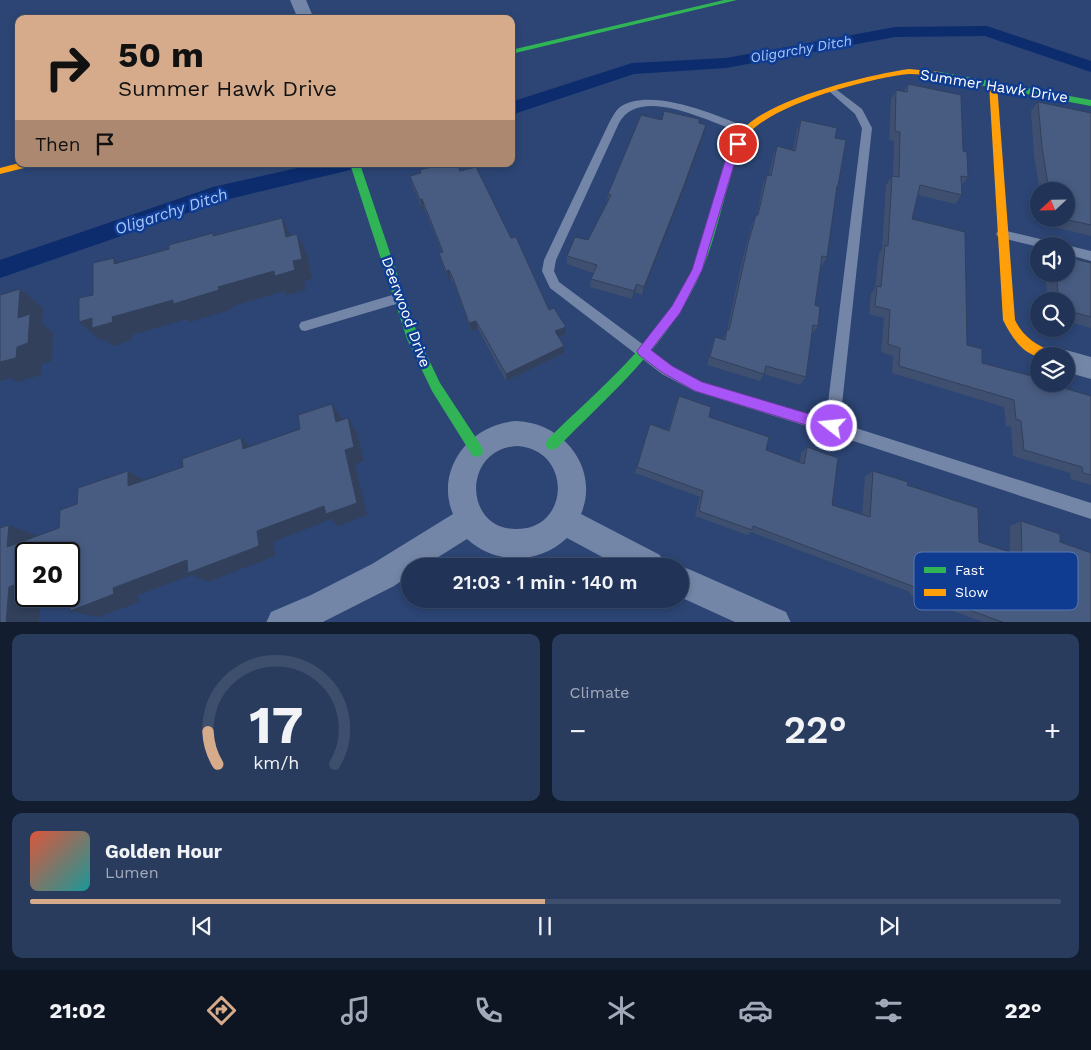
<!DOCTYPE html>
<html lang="en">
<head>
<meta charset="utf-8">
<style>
  :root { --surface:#213457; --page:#293c5d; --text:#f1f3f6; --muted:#a2aaba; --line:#3e4f6d; --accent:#d6ab8b }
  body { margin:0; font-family:"Work Sans",sans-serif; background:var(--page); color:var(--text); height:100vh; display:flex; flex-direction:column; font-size:19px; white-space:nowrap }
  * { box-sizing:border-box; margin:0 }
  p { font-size:16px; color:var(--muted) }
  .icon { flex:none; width:28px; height:28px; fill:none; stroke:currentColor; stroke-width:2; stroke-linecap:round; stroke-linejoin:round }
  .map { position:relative; height:622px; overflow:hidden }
  .side { display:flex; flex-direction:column; gap:12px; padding:12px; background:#121d30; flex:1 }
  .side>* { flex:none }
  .guide { position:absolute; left:15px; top:15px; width:500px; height:152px; border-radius:10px; box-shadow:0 2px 8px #0003,0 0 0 1px var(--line); background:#d6ab8b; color:#111; overflow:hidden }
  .needle { width:32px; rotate:248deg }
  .fabs { position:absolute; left:1030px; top:182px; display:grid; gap:10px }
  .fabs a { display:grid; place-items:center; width:45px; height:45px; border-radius:50%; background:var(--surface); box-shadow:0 2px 8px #0003,0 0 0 1px var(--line); font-size:25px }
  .speed { position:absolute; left:15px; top:542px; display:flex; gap:10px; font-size:25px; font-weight:700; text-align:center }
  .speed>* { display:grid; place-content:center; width:65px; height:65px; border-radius:50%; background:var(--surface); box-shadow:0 2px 8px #0003,0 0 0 1px var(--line); line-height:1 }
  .speed .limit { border:2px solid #111; border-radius:8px; background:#fff; color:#111 }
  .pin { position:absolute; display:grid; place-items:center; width:42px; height:42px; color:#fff; margin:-21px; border:2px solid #fff; border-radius:50%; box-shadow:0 1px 5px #0007 }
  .me { position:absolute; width:55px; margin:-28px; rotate:286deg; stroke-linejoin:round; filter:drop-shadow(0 0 4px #0008) }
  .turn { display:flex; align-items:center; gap:18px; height:105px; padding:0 20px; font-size:22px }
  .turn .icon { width:65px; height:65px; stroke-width:2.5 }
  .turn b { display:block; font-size:35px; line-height:42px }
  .then { display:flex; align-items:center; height:48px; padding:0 20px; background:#0003; gap:10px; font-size:19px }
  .big { font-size:38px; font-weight:600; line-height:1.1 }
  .side .widget { flex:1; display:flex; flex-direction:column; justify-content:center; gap:8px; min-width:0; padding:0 18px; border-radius:10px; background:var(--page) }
  .side .dial { align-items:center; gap:0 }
  .dial svg { height:130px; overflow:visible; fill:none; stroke:var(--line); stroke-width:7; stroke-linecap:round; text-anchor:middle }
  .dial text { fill:var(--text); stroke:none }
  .song { display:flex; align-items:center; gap:15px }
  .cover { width:60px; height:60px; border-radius:8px; background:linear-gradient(135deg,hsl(10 70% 55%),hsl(180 70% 35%)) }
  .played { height:5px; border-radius:2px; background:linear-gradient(90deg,var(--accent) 50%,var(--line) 50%) }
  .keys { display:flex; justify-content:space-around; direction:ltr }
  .heat { display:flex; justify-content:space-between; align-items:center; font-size:28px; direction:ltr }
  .side .tiles { flex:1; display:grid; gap:12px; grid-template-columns:1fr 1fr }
  .widget:last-child { grid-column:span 2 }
  .trip { position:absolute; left:401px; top:558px; width:288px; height:50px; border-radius:25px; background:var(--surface); box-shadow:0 2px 8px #0003,0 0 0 1px var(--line); font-weight:600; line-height:50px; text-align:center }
  .dock { display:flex; height:80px; justify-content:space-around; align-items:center; background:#0d1523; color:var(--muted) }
  .dock .icon { width:35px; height:35px }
  .dock .active { color:var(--accent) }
  .dock b { font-size:22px; color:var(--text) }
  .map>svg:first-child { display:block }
</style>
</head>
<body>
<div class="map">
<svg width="1091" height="623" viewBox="0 0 1091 623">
  <rect width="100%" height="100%" fill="#2c4574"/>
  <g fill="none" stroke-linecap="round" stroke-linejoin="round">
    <path fill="#0c2c6e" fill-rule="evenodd" d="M987,26L1091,61V72L985,36L895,37L726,68L634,74L511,115V102L632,63L726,58L895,27Z
      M315,164H356L353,169L346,171L225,200L0,278V260L213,187Z"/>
    <path fill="#7486a7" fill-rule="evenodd" d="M833,87L862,109L872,128L840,423L1091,503V519L832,434L694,391L662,374L550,288L542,271L544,260L609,123C612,118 615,111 620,107C650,86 720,116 750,129V133L746,134C714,125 641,83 619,123L556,260L554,271L559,282L672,366L702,382L826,419L862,128L855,114L830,92L828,90Z
      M1002,230L1053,242L1059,246L1039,247L998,237L996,234L998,231Z
      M1066,245L1091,251V261L1066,254V246H1062Z
      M399,293L403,294L405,298L403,302L305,331L301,330L299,326L301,322L305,321Z"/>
    <path fill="#7486a7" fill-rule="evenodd" d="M290,0H306L314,19H298Z
      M1066,350L1091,357V379L1066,372V356H1056L1057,353Z
      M517,421C564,423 600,469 581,514L660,555L664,566H619L567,538C538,565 496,565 467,539L424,566H410V575L394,586L321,623H266L271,612L311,595L372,564L453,514C434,469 471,423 517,421ZM517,446C572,449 571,529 517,529C463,530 462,449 517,446Z
      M678,566H680L691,570L786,612L791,623H737L680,597V566Z"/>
    <path fill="#30b455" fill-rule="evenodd" d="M724,0H737L511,54V50Z
      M940,72L1091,100V106L937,77V73Z
      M350,164H360L419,339L440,383L482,447L483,451L482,455L477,457L472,455L432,391L407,339Z
      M724,180L729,183C720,212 714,242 702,270C672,342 610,394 557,448L552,450L547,448L546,444L547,440C599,389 662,338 692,270C704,242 710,212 719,183Z"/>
    <path fill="#ff9f0a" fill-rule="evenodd" d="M909,69L940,72L944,75L940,78C930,76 920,74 909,74C869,78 777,103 749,133C737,146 733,167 729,183L724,186L721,185L719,183C724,165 729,145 742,130C769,99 867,75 909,69Z
      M993,81L997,84L1015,320C1023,337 1037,346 1054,352L1056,356C1050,356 1040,357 1036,356C1020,351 1010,334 1003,320L989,84Z
      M19,163L34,164L32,166L0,174V168Z"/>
  </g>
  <path fill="#3e4f70" d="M908,84L963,151L968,177L962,185V195L955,204L918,195L912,219L967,345L982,363L1039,384L1091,396V485L1071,479L1070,473L1013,456L1011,427L1006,426L1004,407L892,373L893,356L881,352L884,318L869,314L871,294L875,288L879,254L882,249L886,185L892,176H893L894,141L889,140L891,99L896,90L904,91Z
    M1038,102L1091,113V236L1045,225L1044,219H1066V191H1040L1034,156L1031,111Z
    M662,120L699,123L704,134L681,197L642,295L635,292L632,299L590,287L591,279L593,273L567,264V256L588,240L607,203L608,194Z
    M801,120L835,138L838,186L836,190L827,257L822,266H821L815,305L818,326L812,334L806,377L800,385L764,374L760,381L707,365L712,345L715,337L723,339L727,330L744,253L752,224L757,215L763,184L767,175H769L773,156L777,146L793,150L797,130Z
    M420,170L460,171L511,238L549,310L566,327V334L559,337L564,353L506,381L478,329L471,331L455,286L451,278L448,279L441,261L439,253L442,252L424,208L422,209L412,185L410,176L420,173Z
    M1091,263V328L1066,321V301H1048L1045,274H1066Z
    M679,396L709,417L766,450L800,462L801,453L807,447L832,505L862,515L865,476L873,471L907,485L979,542L1010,552V526L1021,521L1060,542L1091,623H986L910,595V592L751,532L747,535L695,516L700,497L635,473L650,424L668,430L676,403Z"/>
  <path fill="#32405b" d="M706,125L704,134L681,197L642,295L644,287Z
    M422,199L424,208L422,209L420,200Z
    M282,218L292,238L286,237Z
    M297,234L307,254L312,278L304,281L306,290L286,295L284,291L233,306V309L190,322L187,319L132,335V340L113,346L104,339L100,340L79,322L92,318L112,317L173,300L218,287L293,261Z
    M114,258L132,277L114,264Z
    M449,270L451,278L448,279L446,271Z
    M637,284L635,292L632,299L634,291Z
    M20,289L43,308L42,324L53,333L52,361L42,364L41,375L17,382L11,378L0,381V362L18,318Z
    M476,321L478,329L471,331L469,323Z
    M566,327V334L555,339V331Z
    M564,346V353L506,381V374Z
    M332,404L342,419L346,437L336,422Z
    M348,418L357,433L364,461L355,464L367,515L338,526L331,519L273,542L275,556L208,582L192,575L138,595L139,602L98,617L70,611L113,588L257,531L345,450Z
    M241,438L257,452L243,449Z
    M128,471L150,484L128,486Z
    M9,525L38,536L7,547Z
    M72,563L98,572L69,583V564Z
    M26,580V596H40L39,623H6L9,587Z"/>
  <path fill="#485c82" stroke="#32405b" d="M908,84L961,95L963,151L967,152L968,177L961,176L962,195L920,185L912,219L965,232L967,345L982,349V363L1039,378V384H1050L1091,396V475L1083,473L1082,467L1024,450L1021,421L1016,419L1014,400L899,366L900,348L888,344L890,310L875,306L877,286L881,287L885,245L888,246L892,176L899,177L900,132L895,131L896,90L907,92Z
    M1038,102L1091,113V225L1064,219H1066V191H1049L1042,147Z
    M664,111L699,119V123L706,125L683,188L644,287L637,284L634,291L591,279L597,265L567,256L575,237L588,240L611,195L608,194L641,115L662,120Z
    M801,120L837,128L835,138L846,140L838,186H837L827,257L822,256L815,305L820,307L818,326L813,325L806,377L766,366L764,374L710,357L715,337L725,340L727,329L729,330L748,244L756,215H758L767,175L771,176L777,146L795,151Z
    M442,164H457L460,171L476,167L511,238L516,237L549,310L554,308L566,327L555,331L564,346L506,374L476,321L469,323L453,278L449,270L446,271L439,253L443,252L422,199L420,200L410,176L421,173L420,170Z
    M282,218L286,237L297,234L302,259L293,261L295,270L275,276L274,271L218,287L219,290L173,304V300L112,317L113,322L92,328V318L79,322V298L93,295V263L114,258V264L169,249V245L213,233V236Z
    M1066,257L1091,263V317L1066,310V301H1059L1056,274H1066Z
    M20,289L18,318L30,314L28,343L17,347L16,358L0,362V295Z
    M679,396L711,407L709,417L769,437L766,450L804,464L807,447L838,458L832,505L870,517L873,471L908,482L907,485L978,508L979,542L1022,556L1021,521L1060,534V542L1091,553V623H1005L920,592V589L753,526L752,530L699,511L703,491L637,467L650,424L669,431Z
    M332,404L336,422L348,418L354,447L345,450L357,503L326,514L324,506L257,531L259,546L188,573L187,560L113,588L114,594L70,611L72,563L69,564V554H26V580L9,587L6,623H0V528L9,525L7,547L59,528L60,510L77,504L78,488L128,471V486L183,467L182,459L241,438L243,449L300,429L298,415Z"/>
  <path fill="#a855f7" stroke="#6d37a1" d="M738,141L742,144L736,158L702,270L680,313L651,350L672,366L702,382L836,422L838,426L836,431L832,433L695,391L663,373L639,355L637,351L672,306L692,270L726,158L734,142Z"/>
  <g text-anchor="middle" stroke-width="5" stroke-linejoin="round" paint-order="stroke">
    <g font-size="14" font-style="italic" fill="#a6c5fb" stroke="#0f3c91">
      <text transform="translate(801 49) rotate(-10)" y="5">Oligarchy Ditch</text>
    </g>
    <g font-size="15" fill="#fff" stroke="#0f3c91">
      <text transform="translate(994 86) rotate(9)" y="5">Summer Hawk Drive</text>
      <text transform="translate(406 312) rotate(70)" y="5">Deerwood Drive</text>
    </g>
    <g font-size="16" font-style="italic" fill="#a6c5fb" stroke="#0f3c91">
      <text transform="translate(171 211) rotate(-18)" y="6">Oligarchy Ditch</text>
    </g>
  </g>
  <rect x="914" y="552" width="164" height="58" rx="8" fill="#0f3c91" stroke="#5776b2" stroke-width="1"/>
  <rect x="924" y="567" width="22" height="6" fill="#30b455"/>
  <rect x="924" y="589" width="22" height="7" fill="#ff9f0a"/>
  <g font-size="14" fill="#fff">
    <text x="955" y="575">Fast</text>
    <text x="955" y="597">Slow</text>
  </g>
</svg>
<div class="fabs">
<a><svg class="needle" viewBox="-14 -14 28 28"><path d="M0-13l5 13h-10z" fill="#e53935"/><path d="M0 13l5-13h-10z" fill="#a2aaba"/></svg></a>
<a><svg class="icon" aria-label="sound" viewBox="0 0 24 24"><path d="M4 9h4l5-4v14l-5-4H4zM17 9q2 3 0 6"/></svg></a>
<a><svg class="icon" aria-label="search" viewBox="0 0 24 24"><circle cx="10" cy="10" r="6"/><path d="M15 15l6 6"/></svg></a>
<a><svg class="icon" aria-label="layers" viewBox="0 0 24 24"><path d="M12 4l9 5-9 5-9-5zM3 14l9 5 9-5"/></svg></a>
</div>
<div class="speed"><div class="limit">20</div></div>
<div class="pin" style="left:738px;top:144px;background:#d93025"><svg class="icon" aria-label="arrive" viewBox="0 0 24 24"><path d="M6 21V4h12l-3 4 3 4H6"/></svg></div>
<svg class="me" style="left:832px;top:426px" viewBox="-20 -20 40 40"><circle r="17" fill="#a855f7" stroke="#fff" stroke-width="3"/><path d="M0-11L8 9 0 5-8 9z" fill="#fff"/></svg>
<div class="trip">21:03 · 1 min · 140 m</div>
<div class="guide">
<div class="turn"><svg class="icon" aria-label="right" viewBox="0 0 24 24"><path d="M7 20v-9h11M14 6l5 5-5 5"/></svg><div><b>50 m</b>Summer Hawk Drive</div></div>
<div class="then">Then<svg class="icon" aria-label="arrive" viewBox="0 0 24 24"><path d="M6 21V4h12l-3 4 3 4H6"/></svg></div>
</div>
</div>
<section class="side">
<div class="tiles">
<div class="widget dial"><svg viewBox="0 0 100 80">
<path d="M14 69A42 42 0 1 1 86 69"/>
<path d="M14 69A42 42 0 0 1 8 49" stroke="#d6ab8b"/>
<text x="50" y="56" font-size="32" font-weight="700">17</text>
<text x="50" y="72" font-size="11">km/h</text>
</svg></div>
<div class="widget"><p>Climate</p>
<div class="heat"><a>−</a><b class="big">22°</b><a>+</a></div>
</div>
<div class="widget">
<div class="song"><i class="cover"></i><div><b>Golden Hour</b><p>Lumen</p></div></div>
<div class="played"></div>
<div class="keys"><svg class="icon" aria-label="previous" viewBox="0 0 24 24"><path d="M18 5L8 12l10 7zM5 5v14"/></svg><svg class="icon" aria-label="pause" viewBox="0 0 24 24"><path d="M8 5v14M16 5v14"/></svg><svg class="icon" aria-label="next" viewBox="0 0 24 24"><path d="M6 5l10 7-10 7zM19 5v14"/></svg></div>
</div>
</div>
</section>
<nav class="dock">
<b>21:02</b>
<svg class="icon active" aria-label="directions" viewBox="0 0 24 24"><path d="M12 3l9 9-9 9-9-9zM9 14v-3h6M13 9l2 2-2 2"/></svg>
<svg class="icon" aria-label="music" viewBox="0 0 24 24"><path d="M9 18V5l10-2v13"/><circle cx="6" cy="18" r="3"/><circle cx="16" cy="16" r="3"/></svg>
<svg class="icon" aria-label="phone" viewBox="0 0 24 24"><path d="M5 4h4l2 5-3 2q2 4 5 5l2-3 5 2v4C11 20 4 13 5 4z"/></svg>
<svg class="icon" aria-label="climate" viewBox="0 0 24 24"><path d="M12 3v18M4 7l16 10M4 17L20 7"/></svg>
<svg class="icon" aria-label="car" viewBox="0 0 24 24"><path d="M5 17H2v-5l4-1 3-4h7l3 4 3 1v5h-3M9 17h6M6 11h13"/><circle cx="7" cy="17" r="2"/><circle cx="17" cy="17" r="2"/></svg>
<svg class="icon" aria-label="filters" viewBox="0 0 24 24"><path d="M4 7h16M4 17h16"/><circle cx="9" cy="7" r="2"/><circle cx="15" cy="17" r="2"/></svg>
<b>22°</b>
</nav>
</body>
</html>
